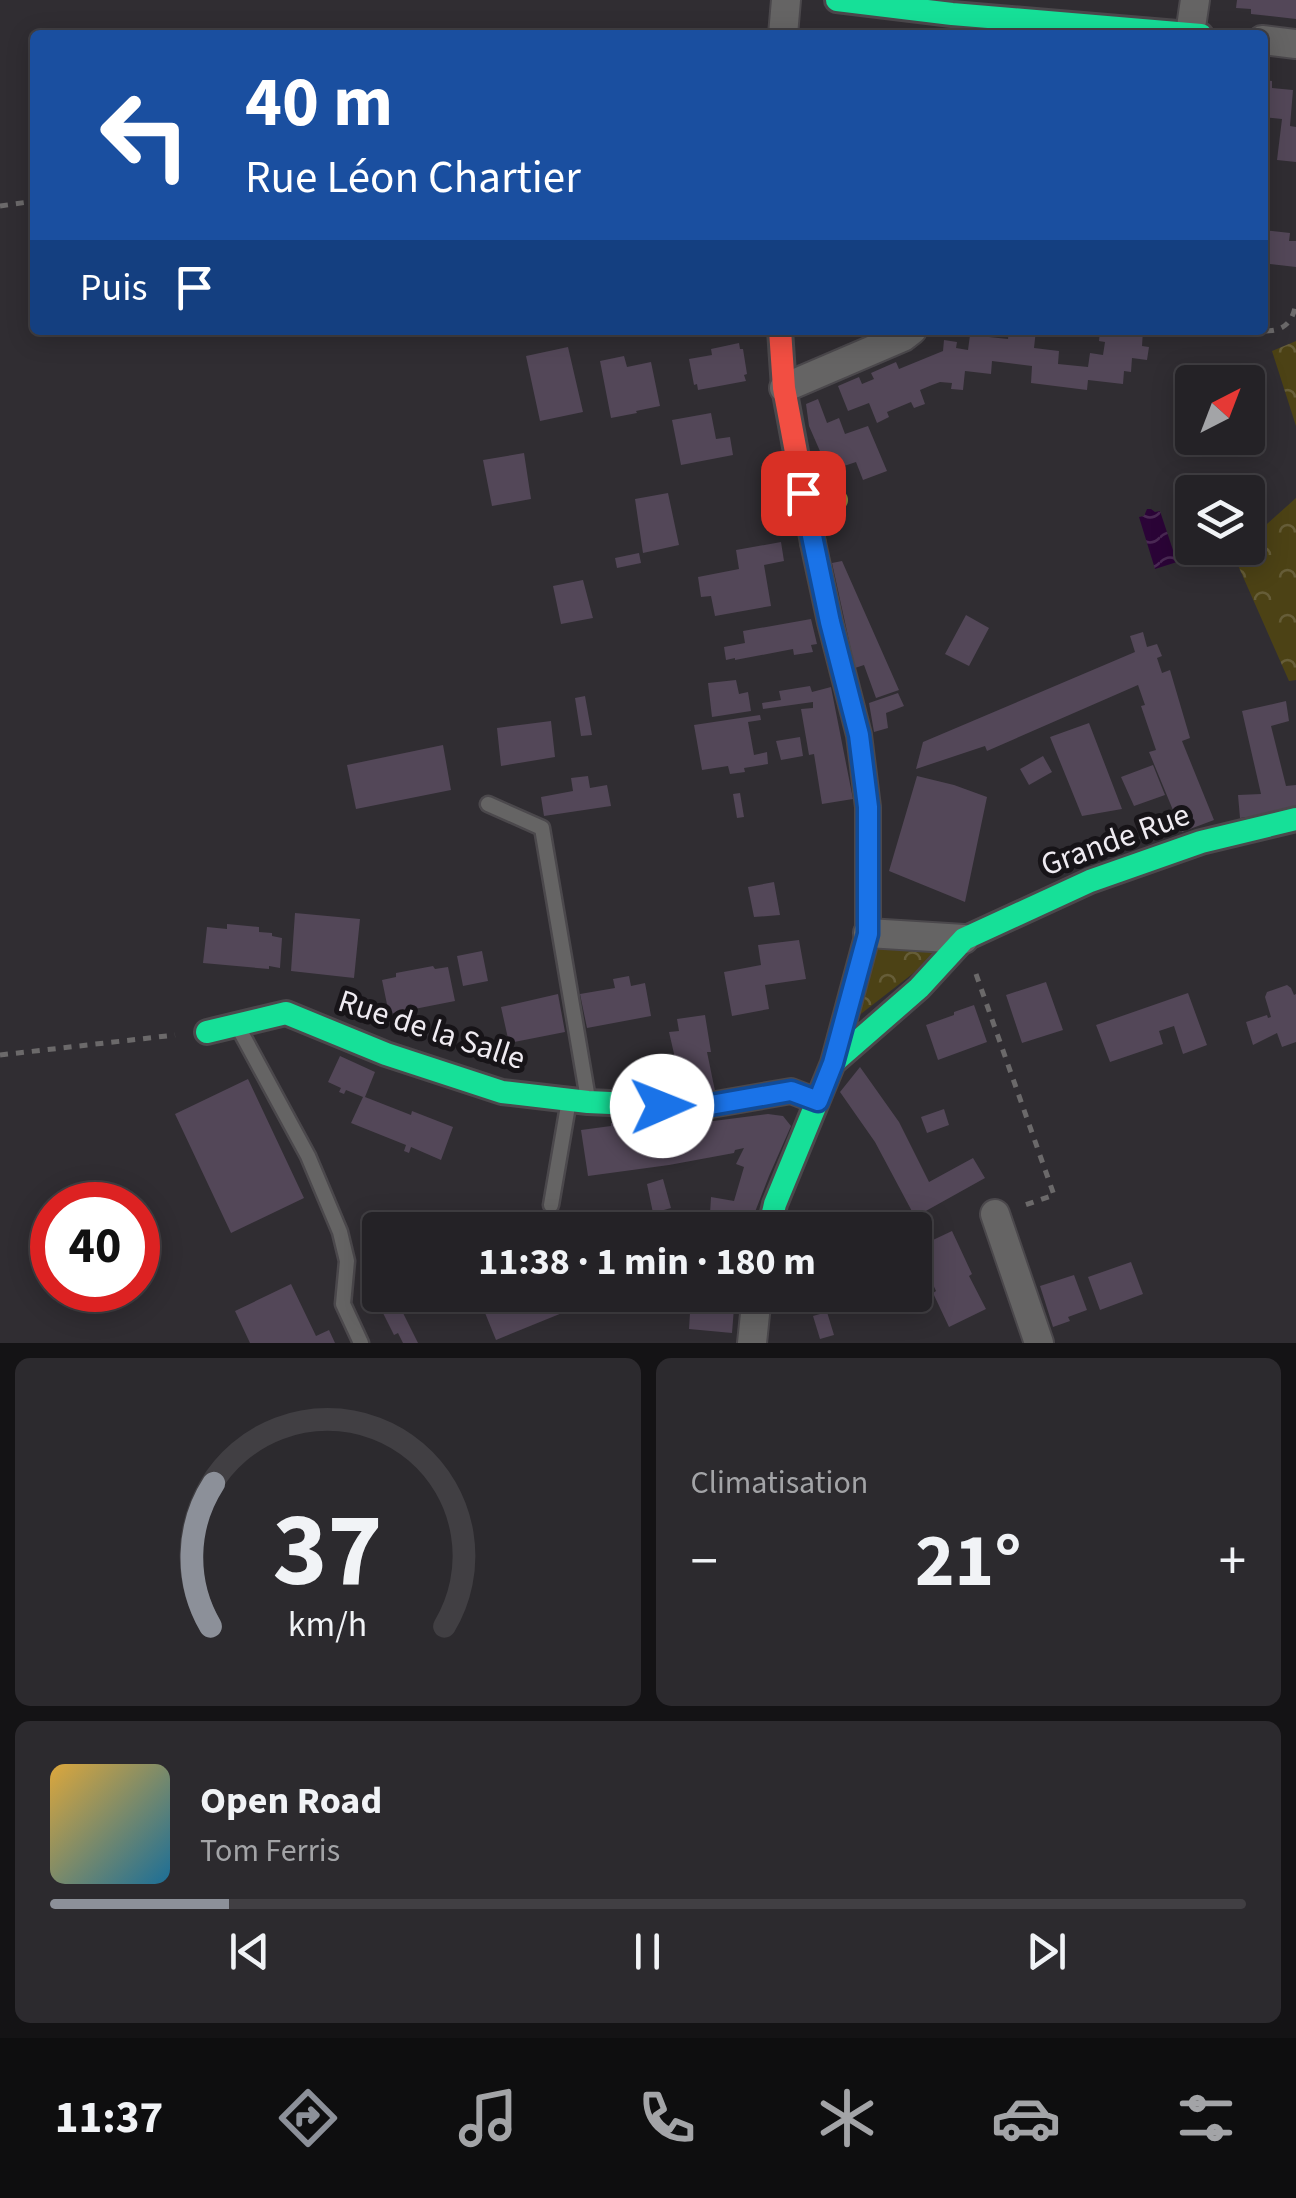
<!DOCTYPE html>
<html lang="fr">
<head>
<meta charset="utf-8">
<style>
  :root { --surface:#242226; --page:#2c2a2e; --text:#f1f3f6; --muted:#a3a4a7; --line:#413f43; --accent:#8c9099 }
  body { margin:0; font-family:"Source Sans 3",sans-serif; background:var(--page); color:var(--text); height:100vh; display:flex; flex-direction:column; font-size:38px; white-space:nowrap }
  * { box-sizing:border-box; margin:0 }
  p { font-size:32px; color:var(--muted) }
  .icon { flex:none; width:55px; height:55px; fill:none; stroke:currentColor; stroke-width:2; stroke-linecap:round; stroke-linejoin:round }
  .map { position:relative; height:1343px; overflow:hidden }
  .panel { display:flex; flex-direction:column; gap:15px; padding:15px; background:#141315; flex:1 }
  .panel>* { flex:none }
  .banner { position:absolute; left:30px; top:30px; width:1238px; height:305px; border-radius:10px; box-shadow:0 5px 25px #0003,0 0 0 2px var(--line); background:#1a4fa0; color:#fff; overflow:hidden }
  .needle { width:65px; rotate:42deg }
  .fabs { position:absolute; left:1175px; top:365px; display:grid; gap:20px }
  .fabs a { display:grid; place-items:center; width:90px; height:90px; border-radius:10px; background:var(--surface); box-shadow:0 5px 25px #0003,0 0 0 2px var(--line); font-size:50px }
  .speed { position:absolute; left:30px; top:1182px; display:flex; gap:20px; font-size:50px; font-weight:700; text-align:center }
  .speed>* { display:grid; place-content:center; width:130px; height:130px; border-radius:50%; background:var(--surface); box-shadow:0 5px 25px #0003,0 0 0 2px var(--line); line-height:1 }
  .speed .limit { border:15px solid #d22; background:#fff; color:#111 }
  .pin { position:absolute; display:grid; place-items:center; width:85px; height:85px; color:#fff; margin:-42px; border-radius:20px; box-shadow:0 5px 15px #0006 }
  .me { position:absolute; width:110px; margin:-55px; rotate:89deg; stroke-linejoin:round; filter:drop-shadow(0 0 8px #0008) }
  .turn { display:flex; align-items:center; gap:35px; height:210px; padding:0 50px; font-size:45px }
  .turn .icon { width:130px; height:130px; stroke-width:2.5 }
  .turn b { display:block; font-size:70px; line-height:85px }
  .then { display:flex; align-items:center; height:95px; padding:0 50px; background:#0003; gap:20px; font-size:38px }
  .big { font-size:75px; font-weight:700; line-height:1.1 }
  .panel .tile { flex:1; display:flex; flex-direction:column; justify-content:center; gap:15px; min-width:0; padding:0 35px; border-radius:15px; background:var(--page) }
  .panel .dial { align-items:center; gap:0 }
  .dial svg { height:260px; overflow:visible; fill:none; stroke:var(--line); stroke-width:7; stroke-linecap:round; text-anchor:middle }
  .dial text { fill:var(--text); stroke:none }
  .song { display:flex; align-items:center; gap:30px }
  .cover { width:120px; height:120px; border-radius:15px; background:linear-gradient(135deg,hsl(40 70% 55%),hsl(200 70% 35%)) }
  .played { height:10px; border-radius:5px; background:linear-gradient(90deg,var(--accent) 15%,var(--line) 15%) }
  .keys { display:flex; justify-content:space-around; direction:ltr }
  .heat { display:flex; justify-content:space-between; align-items:center; font-size:55px; direction:ltr }
  .panel .tiles { flex:1; display:grid; gap:15px; grid-template-columns:1fr 1fr }
  .tile:last-child { grid-column:span 2 }
  .trip { position:absolute; left:362px; top:1212px; width:570px; height:100px; border-radius:10px; background:var(--surface); box-shadow:0 5px 25px #0003,0 0 0 2px var(--line); font-weight:700; line-height:100px; text-align:center }
  .tabs { display:flex; height:160px; justify-content:space-around; align-items:center; background:#0e0e0f; color:var(--muted) }
  .tabs .icon { width:70px; height:70px }
  .tabs .active { color:var(--accent) }
  .tabs b { font-size:45px; color:var(--text) }
  .map>svg:first-child { display:block }
</style>
</head>
<body>
<div class="map">
<svg width="1296" height="1343" viewBox="0 0 1296 1343">
  <defs>
    <pattern id="forest-crowns" width="20" height="18" patternUnits="userSpaceOnUse" patternTransform="scale(2.5)"><rect width="20" height="18" fill="#4c4215"/><path d="M2 6a3 3 0 1 1 6 0M12 15a3 3 0 1 1 6 0" fill="none" stroke="#665d38"/></pattern>
    <pattern id="water-waves" width="16" height="10" patternUnits="userSpaceOnUse" patternTransform="scale(2.5)"><rect width="16" height="10" fill="#2b0437"/><path d="M0 5q4-4 8 0t8 0" fill="none" stroke="#4a2954"/></pattern>
  </defs>
  <rect width="100%" height="100%" fill="#302d32"/>
  <path fill="url(#forest-crowns)" d="M1296,341V426L1272,351Z
    M1296,498V680L1289,681L1233,554L1241,548H1248V541Z
    M874,941L951,944L853,1020Z"/>
  <path fill="url(#water-waves)" d="M1147,509H1151L1155,512L1160,511L1177,562L1155,569L1139,517L1144,516Z"/>
  <path fill="#534758" d="M1237,0H1296V19L1251,14V9L1236,8Z
    M1262,80L1272,81V88L1293,90L1290,126L1296,127V162L1277,160L1282,119L1262,117Z
    M1262,230L1290,233L1289,241H1296V267L1262,263Z
    M1009,330H1036L1034,348L1059,351L1058,364L1088,367L1090,353L1103,355L1105,342L1099,341L1100,330H1143L1142,346L1149,347L1147,360L1132,358L1131,372L1124,371L1123,384L1088,380L1087,390L1031,383L1032,366L992,361L991,374L965,371L963,390L951,389L952,383L940,382L932,385L920,390L925,404L914,408L911,402L887,412L889,417L877,423L869,403L848,411L838,386L859,377L862,384L874,379L871,373L896,362L899,369L943,351L944,340L957,342L956,348L968,350L970,335L1008,339Z
    M739,343L740,349H743L747,374L744,375L746,381L698,390L697,384L694,385L689,359L712,355L711,349Z
    M568,347L583,412L540,421L526,356Z
    M624,356L627,367L651,362L660,406L636,411L637,413L611,418L600,361Z
    M818,399L827,423L839,418L845,434L868,426L887,471L863,480L856,462L841,467L838,460L826,465L809,426L806,404Z
    M711,413L716,439L730,437L733,455L681,465L672,420Z
    M524,453L531,499L492,506L483,460Z
    M668,493L679,545L643,553L635,499Z
    M781,542L784,561L764,565L771,606L715,616L711,596L701,597L698,577L739,569L736,550Z
    M639,553L641,563L617,568L615,558Z
    M842,561L899,690L876,698L864,665L855,668L832,563Z
    M583,580L593,618L561,624L553,586Z
    M966,615L989,628L969,666L945,654Z
    M811,619L817,644L811,645L813,652L794,655L793,649L735,660V658L726,660L724,647L745,643L743,631Z
    M1143,632L1147,647L1157,644L1162,656L1157,658L1162,673L1170,670L1190,738L1182,741L1214,820L1182,832L1149,752L1156,750L1141,706L1145,705L1138,685L987,751L985,746L916,769L923,742L1135,652L1130,636Z
    M736,680L739,694L748,692L751,711L712,717L708,683Z
    M810,686L812,692L831,687L853,799L822,804L814,754L809,755L801,709L813,708V702L763,709L762,703L781,700L779,691Z
    M898,693L904,706L886,713L888,728L874,732L869,703Z
    M585,696L592,735L581,736L575,698Z
    M1286,701L1289,721L1271,726L1286,786L1296,785V810L1240,818L1238,795L1261,794L1242,711Z
    M760,715L761,720L748,722L754,755L767,752L768,764L744,768L745,772L730,774L728,766L702,770L694,725Z
    M551,721L555,757L501,766L497,728Z
    M1089,723L1122,809L1082,816L1050,737Z
    M800,737L803,756L781,760L776,741Z
    M443,745L451,790L356,809L347,765Z
    M1043,756L1052,772L1029,785L1020,769Z
    M1153,765L1165,795L1134,806L1121,777Z
    M588,776L590,788L607,785L611,806L544,816L541,797L573,791L571,778Z
    M917,776L954,785L987,797L965,902L889,871Z
    M740,793L744,817L737,818L733,794Z
    M774,882L780,915L754,917L748,887Z
    M295,913L360,919L354,978L291,971Z
    M227,924L259,927V932L272,933V936L282,938L280,968L269,966V969L203,963L207,927L227,929Z
    M799,940L806,979L765,985L769,1009L732,1016L724,972L761,965L758,945Z
    M482,951L488,981L463,986L457,956Z
    M433,966L435,969L448,967L455,1001L389,1014L382,980L396,977V973Z
    M629,976L631,986L645,983L651,1016L587,1028L580,994L615,988L613,979Z
    M1046,982L1063,1030L1022,1043L1006,995Z
    M1287,985L1291,988L1294,995L1296,994V1042L1282,1047L1277,1033L1253,1045L1246,1022L1267,1015L1268,1018L1271,1017L1265,997L1267,992Z
    M1188,993L1207,1045L1183,1054L1174,1026L1159,1031L1163,1044L1110,1062L1096,1025Z
    M558,994L565,1032L509,1043L501,1007Z
    M974,1005L987,1042L938,1060L926,1025L954,1015V1012Z
    M705,1015L711,1052H707L715,1091L684,1097L669,1032L679,1031L677,1019Z
    M340,1056L375,1072L365,1097L411,1115L412,1111L453,1127L441,1160L411,1147L409,1153L404,1151L406,1145L351,1123L363,1097L346,1090L344,1094L339,1092L341,1088L328,1082Z
    M860,1067L899,1122L929,1182L973,1158L985,1178L915,1217L875,1142L840,1092Z
    M248,1079L304,1198L231,1233L175,1114Z
    M944,1109L949,1125L927,1133L921,1117Z
    M768,1114L783,1116L791,1126L769,1176L748,1230H709L711,1197L734,1201L744,1167L736,1164L744,1148L735,1150L734,1153L669,1165L588,1176L581,1130L611,1126V1123H634L636,1131Z
    M663,1179L671,1208L653,1213L647,1184Z
    M952,1231L972,1274L969,1276L986,1309L949,1327L933,1293L936,1291L916,1248Z
    M1131,1262L1143,1294L1100,1310L1088,1277Z
    M1074,1275L1087,1310L1068,1317L1070,1321L1053,1327L1040,1286Z
    M291,1284L316,1336L329,1330L335,1343H250L235,1311Z
    M380,1287V1295H394L418,1343H403L398,1333L394,1335L372,1291Z
    M487,1295H560L567,1311L496,1340L479,1298Z
    M707,1295H735L732,1333L689,1329L691,1297L707,1298Z
    M827,1312L834,1335L820,1339L813,1316Z"/>
  <g fill="none" stroke-linecap="round" stroke-linejoin="round">
    <defs>
      <path id="lane" d="M488,804L542,828L588,1099
        M237,1025L308,1156L340,1232L347,1261L343,1304L361,1343
        M551,1205L569,1100"/>
      <path id="street" d="M1190,34L1195,0
        M783,35L786,0
        M1262,40L1296,44
        M784,388L903,337L912,330
        M868,933L964,939
        M995,1214L1039,1343
        M752,1343L757,1295"/>
      <path id="fast" d="M837,0L952,14L1201,35
        M207,1032L286,1013L386,1054L502,1092L588,1102L699,1107L791,1091L817,1101
        M833,1063L919,988L964,939L1090,881L1201,842L1296,819
        M769,1230L775,1204L833,1063L868,933V807L859,735L830,622L813,543"/>
      <path id="jam" d="M780,330L784,388L813,543"/>
    </defs>
    <use href="#lane" stroke="#4b484c" stroke-width="19"/>
    <use href="#street" stroke="#4b484c" stroke-width="32"/>
    <use href="#fast" stroke="#4b484c" stroke-width="28"/>
    <use href="#jam" stroke="#4b484c" stroke-width="28"/>
    <path stroke="#6b696a" stroke-width="5" stroke-dasharray="8 8" stroke-linecap="butt" d="M0,206L35,201
      M1250,330C1275,333 1292,331 1296,302
      M976,974L1054,1195L1022,1206
      M0,1055L175,1035"/>
    <use href="#lane" stroke="#656464" stroke-width="14"/>
    <use href="#street" stroke="#656464" stroke-width="28"/>
    <use href="#fast" stroke="#16e098" stroke-width="22"/>
    <use href="#jam" stroke="#f24e42" stroke-width="22"/>
  </g>
  <circle fill="#9d8b3e" cx="837" cy="500" r="11"/>
  <g fill="none" stroke-linecap="round" stroke-linejoin="round">
    <defs>
      <path id="route" d="M662,1106L699,1107L791,1091L818,1101L833,1063L868,934V807L859,735L830,622L803,493"/>
    </defs>
    <use href="#route" stroke="#114b97" stroke-width="25"/>
    <use href="#route" stroke="#1a73e8" stroke-width="18"/>
  </g>
  <g text-anchor="middle" stroke-width="10" stroke-linejoin="round" paint-order="stroke">
    <g font-size="32" fill="#efebf1" stroke="#171418">
      <text transform="translate(1115 839) rotate(-20)" y="11">Grande Rue</text>
      <text transform="translate(432 1029) rotate(18)" y="11">Rue de la Salle</text>
    </g>
  </g>
</svg>
<div class="fabs">
<a><svg class="needle" viewBox="-14 -14 28 28"><path d="M0-13l5 13h-10z" fill="#e53935"/><path d="M0 13l5-13h-10z" fill="#a3a4a7"/></svg></a>
<a><svg class="icon" aria-label="layers" viewBox="0 0 24 24"><path d="M12 4l9 5-9 5-9-5zM3 14l9 5 9-5"/></svg></a>
</div>
<div class="speed"><div class="limit">40</div></div>
<div class="pin" style="left:803px;top:493px;background:#d93025"><svg class="icon" aria-label="arrive" viewBox="0 0 24 24"><path d="M6 21V4h12l-3 4 3 4H6"/></svg></div>
<svg class="me" style="left:662px;top:1106px" viewBox="-20 -20 40 40"><circle r="19" fill="#fff"/><path d="M0-13L10 11 0 6-10 11z" fill="#1a73e8"/></svg>
<div class="trip">11:38 · 1 min · 180 m</div>
<div class="banner">
<div class="turn"><svg class="icon" aria-label="left" viewBox="0 0 24 24"><path d="M17 20v-9H6M10 6l-5 5 5 5"/></svg><div><b>40 m</b>Rue Léon Chartier</div></div>
<div class="then">Puis<svg class="icon" aria-label="arrive" viewBox="0 0 24 24"><path d="M6 21V4h12l-3 4 3 4H6"/></svg></div>
</div>
</div>
<section class="panel">
<div class="tiles">
<div class="tile dial"><svg viewBox="0 0 100 80">
<path d="M14 69A42 42 0 1 1 86 69"/>
<path d="M14 69A42 42 0 0 1 15 25" stroke="#8c9099"/>
<text x="50" y="56" font-size="32" font-weight="700">37</text>
<text x="50" y="72" font-size="11">km/h</text>
</svg></div>
<div class="tile"><p>Climatisation</p>
<div class="heat"><a>−</a><b class="big">21°</b><a>+</a></div>
</div>
<div class="tile">
<div class="song"><i class="cover"></i><div><b>Open Road</b><p>Tom Ferris</p></div></div>
<div class="played"></div>
<div class="keys"><svg class="icon" aria-label="previous" viewBox="0 0 24 24"><path d="M18 5L8 12l10 7zM5 5v14"/></svg><svg class="icon" aria-label="pause" viewBox="0 0 24 24"><path d="M8 5v14M16 5v14"/></svg><svg class="icon" aria-label="next" viewBox="0 0 24 24"><path d="M6 5l10 7-10 7zM19 5v14"/></svg></div>
</div>
</div>
</section>
<nav class="tabs">
<b>11:37</b>
<svg class="icon active" aria-label="directions" viewBox="0 0 24 24"><path d="M12 3l9 9-9 9-9-9zM9 14v-3h6M13 9l2 2-2 2"/></svg>
<svg class="icon" aria-label="music" viewBox="0 0 24 24"><path d="M9 18V5l10-2v13"/><circle cx="6" cy="18" r="3"/><circle cx="16" cy="16" r="3"/></svg>
<svg class="icon" aria-label="phone" viewBox="0 0 24 24"><path d="M5 4h4l2 5-3 2q2 4 5 5l2-3 5 2v4C11 20 4 13 5 4z"/></svg>
<svg class="icon" aria-label="climate" viewBox="0 0 24 24"><path d="M12 3v18M4 7l16 10M4 17L20 7"/></svg>
<svg class="icon" aria-label="car" viewBox="0 0 24 24"><path d="M5 17H2v-5l4-1 3-4h7l3 4 3 1v5h-3M9 17h6M6 11h13"/><circle cx="7" cy="17" r="2"/><circle cx="17" cy="17" r="2"/></svg>
<svg class="icon" aria-label="filters" viewBox="0 0 24 24"><path d="M4 7h16M4 17h16"/><circle cx="9" cy="7" r="2"/><circle cx="15" cy="17" r="2"/></svg>
</nav>
</body>
</html>
